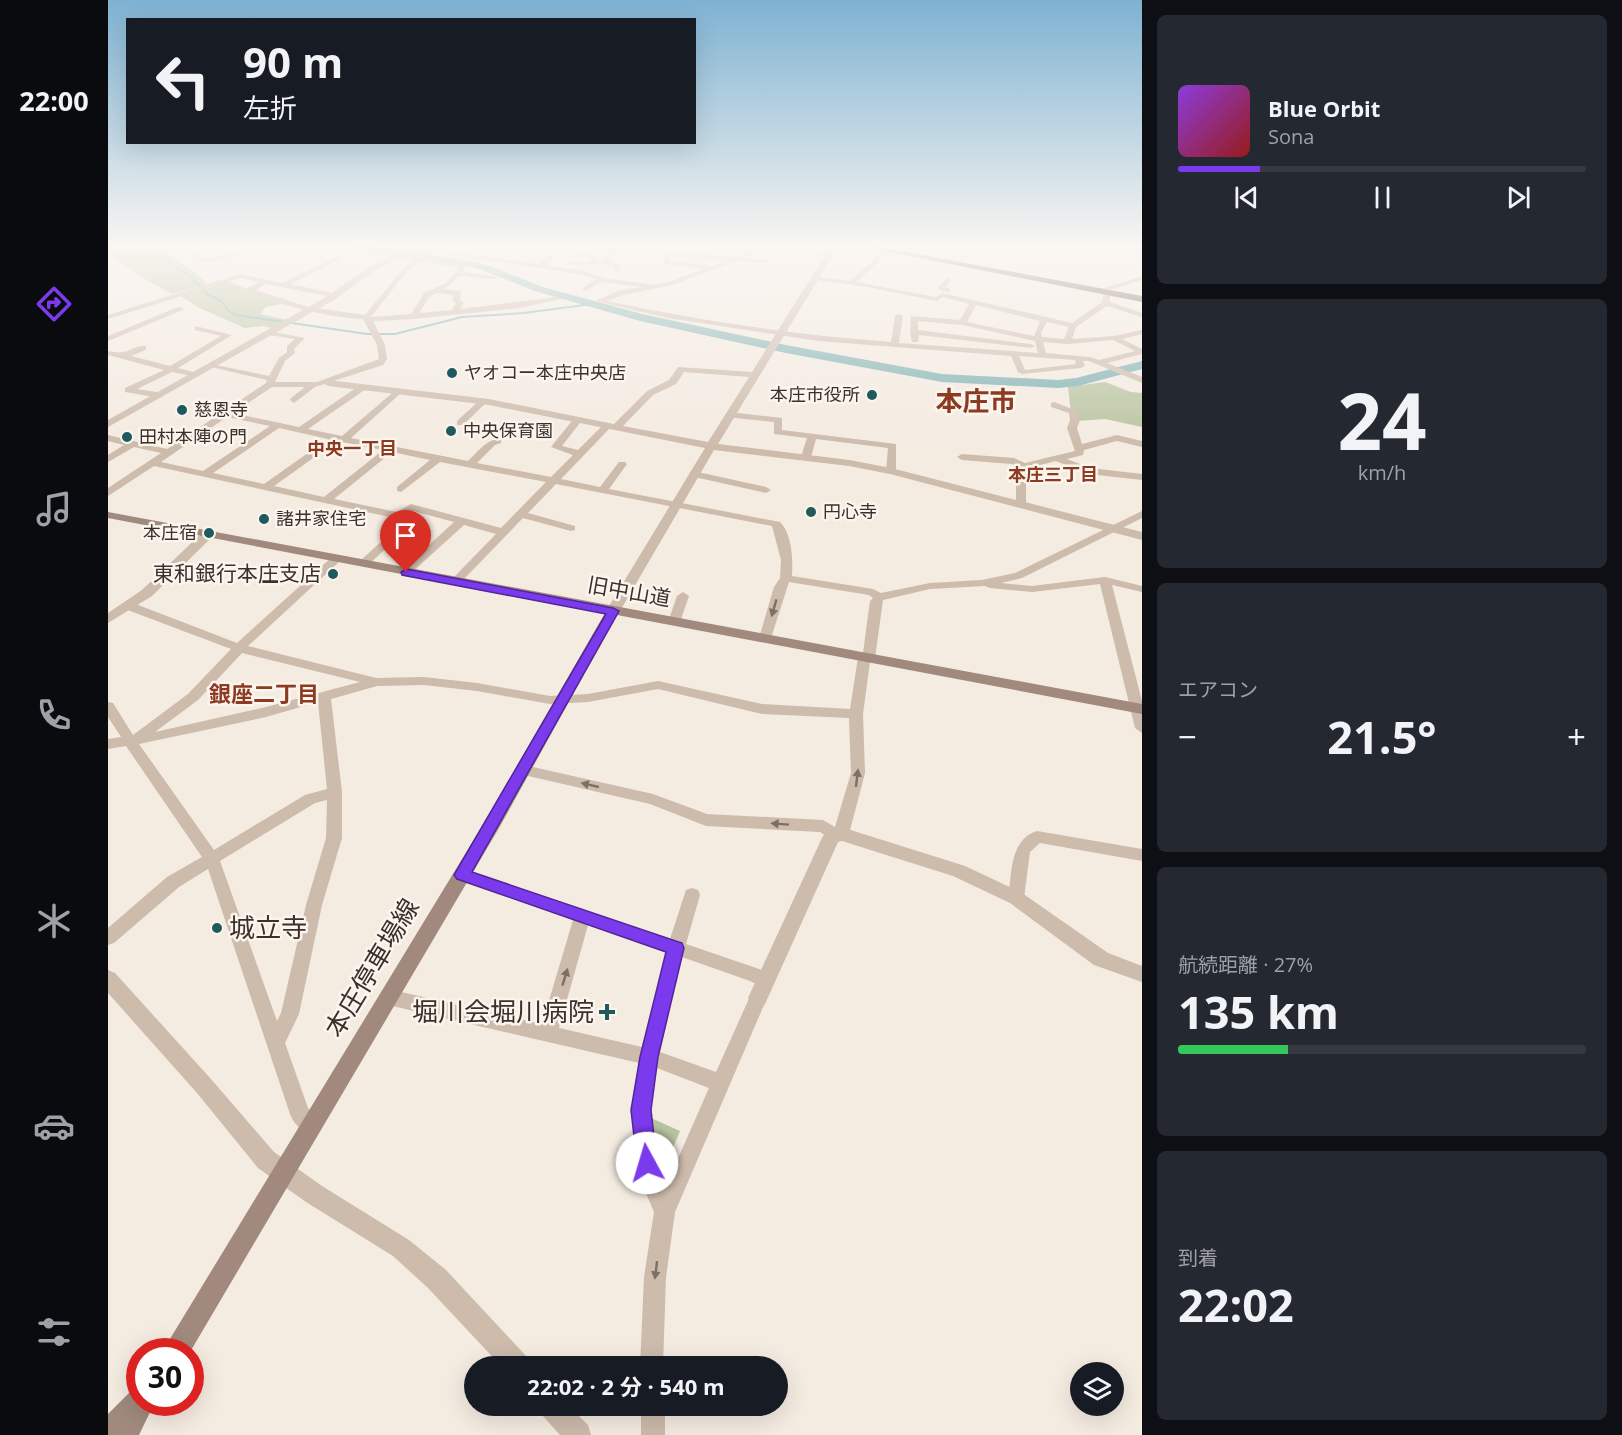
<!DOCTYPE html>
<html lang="ja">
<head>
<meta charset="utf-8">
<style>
  :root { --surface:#171b24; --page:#242831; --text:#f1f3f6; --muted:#9ea1a6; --line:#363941; --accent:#7c3aed }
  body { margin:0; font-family:"Open Sans","Noto Sans JP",sans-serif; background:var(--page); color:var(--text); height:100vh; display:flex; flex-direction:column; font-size:22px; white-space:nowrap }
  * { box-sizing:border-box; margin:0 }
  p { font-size:20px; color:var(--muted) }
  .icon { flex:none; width:33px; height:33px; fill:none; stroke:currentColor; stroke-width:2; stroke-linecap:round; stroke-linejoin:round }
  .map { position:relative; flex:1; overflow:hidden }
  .sheet { display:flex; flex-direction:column; gap:15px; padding:15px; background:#0d0f14; width:480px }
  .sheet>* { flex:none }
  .top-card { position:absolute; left:18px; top:18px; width:570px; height:126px; border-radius:0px; box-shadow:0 6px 24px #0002; background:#171b24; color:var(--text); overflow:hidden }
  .buttons { position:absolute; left:962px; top:1362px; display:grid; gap:12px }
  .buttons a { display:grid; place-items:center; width:54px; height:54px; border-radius:50%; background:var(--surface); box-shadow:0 6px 24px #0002; font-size:30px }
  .speed { position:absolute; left:18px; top:1338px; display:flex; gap:12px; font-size:30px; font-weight:700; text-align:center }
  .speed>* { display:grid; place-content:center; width:78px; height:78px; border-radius:50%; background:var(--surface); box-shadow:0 6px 24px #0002; line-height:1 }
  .speed .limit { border:9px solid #d22; background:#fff; color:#111 }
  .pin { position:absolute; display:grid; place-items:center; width:51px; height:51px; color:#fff; margin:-62px -26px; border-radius:50% 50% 50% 0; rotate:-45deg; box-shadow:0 0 6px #0007 }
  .pin .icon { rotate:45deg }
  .me { position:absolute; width:66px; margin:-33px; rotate:354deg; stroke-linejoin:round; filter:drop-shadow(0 0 4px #0008) }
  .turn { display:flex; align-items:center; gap:21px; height:126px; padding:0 18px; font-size:27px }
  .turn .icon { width:78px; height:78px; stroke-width:2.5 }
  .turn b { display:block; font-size:42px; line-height:51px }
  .big { font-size:45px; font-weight:700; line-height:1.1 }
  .sheet .tile { flex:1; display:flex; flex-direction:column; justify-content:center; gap:9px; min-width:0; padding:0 21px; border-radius:9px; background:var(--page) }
  .sheet .dial { align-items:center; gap:0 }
  .dial b { font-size:78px; line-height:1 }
  .song { display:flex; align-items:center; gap:18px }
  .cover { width:72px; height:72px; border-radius:9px; background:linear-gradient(135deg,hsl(270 70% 55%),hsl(0 70% 35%)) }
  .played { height:6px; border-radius:3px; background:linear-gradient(90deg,var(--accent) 20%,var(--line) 20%) }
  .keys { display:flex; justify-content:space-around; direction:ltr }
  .heat { display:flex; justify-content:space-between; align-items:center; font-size:33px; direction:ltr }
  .charge { height:9px; border-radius:4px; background:linear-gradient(90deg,#34c759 27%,var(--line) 0) }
  .trip { position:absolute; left:356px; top:1356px; width:324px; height:60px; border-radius:30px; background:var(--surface); box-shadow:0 6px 24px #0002; font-weight:700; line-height:60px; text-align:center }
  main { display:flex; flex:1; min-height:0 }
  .menu { display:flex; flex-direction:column; width:108px; justify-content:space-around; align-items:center; background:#090b0e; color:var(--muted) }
  .menu .icon { width:42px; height:42px }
  .menu .active { color:var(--accent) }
  .menu b { font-size:27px; color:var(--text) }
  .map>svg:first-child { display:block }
</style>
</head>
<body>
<main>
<nav class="menu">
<b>22:00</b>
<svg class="icon active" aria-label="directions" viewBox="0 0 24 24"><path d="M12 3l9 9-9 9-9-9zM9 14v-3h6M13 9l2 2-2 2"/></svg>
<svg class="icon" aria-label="music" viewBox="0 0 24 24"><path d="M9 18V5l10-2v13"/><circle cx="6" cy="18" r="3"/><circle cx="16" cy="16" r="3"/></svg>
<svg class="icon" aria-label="phone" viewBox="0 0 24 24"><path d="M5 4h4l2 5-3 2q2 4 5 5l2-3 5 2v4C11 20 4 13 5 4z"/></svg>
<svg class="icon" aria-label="climate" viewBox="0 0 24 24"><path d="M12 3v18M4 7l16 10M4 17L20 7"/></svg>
<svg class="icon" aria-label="car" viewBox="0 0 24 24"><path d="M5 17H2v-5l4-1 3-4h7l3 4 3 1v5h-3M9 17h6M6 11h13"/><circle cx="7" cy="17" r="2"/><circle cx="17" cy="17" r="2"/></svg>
<svg class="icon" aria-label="filters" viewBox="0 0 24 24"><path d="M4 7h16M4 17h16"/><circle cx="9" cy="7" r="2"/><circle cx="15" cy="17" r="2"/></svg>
</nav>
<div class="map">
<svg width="1034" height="1435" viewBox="0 0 1034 1435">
  <rect width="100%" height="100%" fill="#f4ebe1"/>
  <path fill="#b8c4a0" d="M0,247H57C68,264 87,268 99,284L64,294C47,284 6,265 0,247Z
    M120,281L173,304L158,307L152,314L179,320L165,328L155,326L137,328L91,308L73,296Z
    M997,382L1023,392L1034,393V427L997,419L970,421L963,412L960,387Z
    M543,1118L572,1131L553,1177L546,1175Z"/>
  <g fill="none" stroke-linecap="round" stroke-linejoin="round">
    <path stroke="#7fb0b2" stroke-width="2" d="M48,247L55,259L82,276L99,294L113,301L121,311L128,315L259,334H287L354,317L416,313L484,304"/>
    <path fill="#7fb0b2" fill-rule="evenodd" d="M234,247H268L357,260L382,266L435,287L534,314L678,345L834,374L950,380L968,378L1034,361V369L970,386L950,388L834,382L678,353L532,321L427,291L374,270L357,266L314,258L239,250Z"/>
    <path fill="#cdbbac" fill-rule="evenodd" d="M76,247H83L96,259L128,253L131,255L95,263Z
      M215,247H232L309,256L318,249L328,247L327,249L431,264L449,249L488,255V261L497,260L498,254L504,247H510L504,254L503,262L512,264L511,272H507L506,267L497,264L459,265L461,262H481L482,257L450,253L438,265L473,270L496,278L547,285L560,282L596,269L555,264L558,253L561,251L627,257L644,251L621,247H654L721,253L723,256L654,251L636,258L659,260L661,263L628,261L564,285L515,295L499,301C593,321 688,335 783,342L787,316L791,314L795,316L791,343L930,353L927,341L854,325L810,321V330L923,344L927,346L923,348L811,335L810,342H804L802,332L803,316L852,320L861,304L835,297L829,301L759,287L703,279L706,277L742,281L765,261L775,247H781L769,263L748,282L828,297L834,293L964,323L994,302L997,288L1034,276V280L1002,290V302L1034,313V317L999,306L968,327L964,339L1006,336L1034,330V334L1014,339L1034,349V354L999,363L1034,377V383L981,361H975L977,366L973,368L914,374L910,372L903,356L710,341L560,318L487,301L510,291L534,287L494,282L477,291L475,290V288L489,279L472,274L323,252L316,257L358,266L355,272L390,277L387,279L351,276L342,285L335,289L353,291L352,299L356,303L352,309L449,297L453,299L411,308L305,319L265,321L277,345L279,359L275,365L207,387L186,403L182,400L183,398L197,387H164L125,413L191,427L252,385H258V389L200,429L234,436L290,388L293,389V393L243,438L360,461C370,452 379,438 393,439V443L387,445L369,463L443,477L465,455L443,447L467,417L475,419L454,446L470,450L496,424H502V428L453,479L492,487L511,462H517L519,464L501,489L672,522C684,534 685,559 684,576L765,589L773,593L822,583L874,580L907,573L1034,511V518L914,578L893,583L924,586L997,577L1034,586V592L1004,585L1034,701V733L1027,728L992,584L924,592L882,588L877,586L822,589L775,600L767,658L762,662L755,714L757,773L741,834L738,838C728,842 721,838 712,832L598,826L542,804L416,775L411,774L409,770L411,766L416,765L545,794L599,814L715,820L727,827L743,773L741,718L654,714L550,689L480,702L442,704L369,691L316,685L269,686L223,699L234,792V838L214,905L191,1014L177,1043L200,1108L210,1118L213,1125L210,1132L203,1135C193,1131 186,1124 182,1114L100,869L71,887L6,943L0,945V928L59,877L94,857L18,746L0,749V739L13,737L0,717V702L5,703L25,735L80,694L123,649L17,609L15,606L17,603H25L129,643L224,557H232V561L140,646L268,678L316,677L369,683L442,696L480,694L550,681L654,704L742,709L750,657L755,653L762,601L765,598L761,595L681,582L663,638L661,641H653L651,638L666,587L672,578L673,560L664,526L448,484L420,513L467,526V530L463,531L415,518L355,580L344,584L340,583V579L347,576L388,534L356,525L302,574L298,575L292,572L294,570L346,522L305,511L291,519L46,466L0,496V488L53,453L26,447L0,462V455L16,445L0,441V435L59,449L158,383L159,380L99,366L103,364L161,376L171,358L179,352V346L187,339L161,335V331L197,338L186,349L187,353L177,361L167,382H209L271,359L269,345L255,319C215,317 177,306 139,292V288L151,282L132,278L0,319V315L132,274L174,283L230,256L232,259L182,284L229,294V298L158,284L148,290L200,307L257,315L295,269L305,260ZM563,255L618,260L604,266L561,261ZM312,261L351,268L338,283L316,293L303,314L263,317L299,271ZM329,293L346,295L344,299L348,303L344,310L311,313L322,296ZM868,305L932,321L926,336L859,322ZM939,322L961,327L956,339L934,337L933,333ZM1005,340L1027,351L991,360L982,357L938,353L935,342L959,344ZM911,356L967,360L968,364L917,370ZM119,417L162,426L95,471L53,462ZM171,428L220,439L156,484L105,473ZM229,441L275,450L216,497L166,486ZM284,452L322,460L289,487V491L293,492L332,462L438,482L393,528L303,504L289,512L226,499ZM134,653L252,682L158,707L47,732L90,700ZM210,702L219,789L197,795L106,850L31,744L158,717ZM219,800L218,838L198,905L173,1013L169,1021L112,861L207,803Z
      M840,278L843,280L837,287L842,289V293L830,289V287Z
      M70,307L77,309L0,341V336Z
      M87,326L124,335L70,368L89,373V377L64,372L29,389L55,393L56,395L52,398L17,392V388L56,370L0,355V351C23,356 20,346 38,346V350L23,356L62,366L113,336L87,330Z
      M373,399L380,401L355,425H349V421Z
      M946,402L969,411L972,420L969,428L974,444L1009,435L1034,441V447L1009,441L976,450L975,455L959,459L982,468L1034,474V480L980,474L948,461L920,468L918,480V505L913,508L908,505V480L911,467L904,464L854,460L849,457L854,454L906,458L917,463L967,451L959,428L962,420L961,413L943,407V403Z
      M621,412L674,418V430L788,444V471L783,474L778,471L780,448L708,439L703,457L695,459L693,457L699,438L666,434V422L618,417L617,415Z
      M585,471L658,487L663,490L658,493L582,476V472Z
      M295,524L299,525V529L259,566H251V562L291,525Z
      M575,592L581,596L572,622L570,625H562L560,622L569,596Z
      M929,831L1034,849V861L932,843L922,852L916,898L914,903L908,905L902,903L900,898C904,874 901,840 929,831Z
      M354,869L562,939L578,890L584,888L590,890L592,895L578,944L654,970L664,976L667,981L664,986L658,989L642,981L574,957L552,1052L608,1072L644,992L650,990L656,992L659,998L567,1212L558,1277L555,1366H532L536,1277L546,1212L531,1177L523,1110L531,1063L280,1005L274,1003L271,997L274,991L280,989L434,1024L465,920L348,879L346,875L348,871ZM480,925L559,952L534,1047L451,1028ZM549,1068L601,1088L557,1188L551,1176L543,1110Z
      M533,1406H557V1435H533Z"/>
    <path fill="#cdbbac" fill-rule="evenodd" d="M304,247H313L270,269L224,301L0,427V420L218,297L264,265Z
      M722,247H730L610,444L741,460L783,468L1034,532V540L782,474L741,466L606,450L512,611L505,615L498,611L597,448L381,405L220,386L215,383L220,380L381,399L506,424L539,391L561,380L570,367L644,372ZM576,372L641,377L600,442L515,426L545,395L568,384Z
      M100,530L104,531V537L44,596L0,623V613L34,590L96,531Z
      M733,827L857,866L914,893L1000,953L1034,966V982L986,965L902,903L845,876L734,841L730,842L657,1004L650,1007L643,1004L640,998L714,838L717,833Z
      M0,970L7,973L103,1079L166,1152L214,1186L301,1240L338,1270L419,1357L423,1366H393L320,1288L285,1256L198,1202L150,1168L89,1093L0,993Z
      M430,1406H461L480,1425L483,1435H452L434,1415Z"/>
    <path fill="#a18a7d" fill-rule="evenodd" d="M0,512L1034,704V714L509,615L391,828L82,1352H54L379,818L497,613L0,518Z
      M32,1387V1402H44V1408L31,1435H0V1414L23,1391Z"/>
    <path fill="#6c584f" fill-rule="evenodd" d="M756,247H772L1034,296V302Z"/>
  </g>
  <defs><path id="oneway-solid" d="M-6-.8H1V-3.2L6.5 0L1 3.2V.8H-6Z" transform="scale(1.5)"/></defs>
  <g fill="#7d6f65">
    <use href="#oneway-solid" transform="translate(666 608) rotate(106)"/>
    <use href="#oneway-solid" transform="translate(749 778) rotate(-83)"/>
    <use href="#oneway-solid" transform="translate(482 785) rotate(-167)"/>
    <use href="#oneway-solid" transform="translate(672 824) rotate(-176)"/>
    <use href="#oneway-solid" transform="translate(457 977) rotate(-73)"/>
    <use href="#oneway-solid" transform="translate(548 1270) rotate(97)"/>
  </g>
  <linearGradient id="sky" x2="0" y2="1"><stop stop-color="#7eb2d2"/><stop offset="0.55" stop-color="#faf6f2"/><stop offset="1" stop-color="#faf6f2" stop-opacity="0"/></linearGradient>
  <rect width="1034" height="448" fill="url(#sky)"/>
  <path fill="#7c3aed" stroke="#51269a" stroke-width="1.5" d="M298,569L505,608L511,611L364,872L574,943L576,948L550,1057L543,1110L549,1163L546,1170L539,1173L532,1170L529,1163L523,1110L532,1057L558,952L349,879L346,875L498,614L294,575L293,572Z"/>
  <g fill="#1f5a5e" stroke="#fbf5ee" stroke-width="2">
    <circle cx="344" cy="373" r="6"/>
    <circle cx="764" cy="395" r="6"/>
    <circle cx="74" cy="410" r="6"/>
    <circle cx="343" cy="431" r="6"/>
    <circle cx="19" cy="437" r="6"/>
    <circle cx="703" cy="512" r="6"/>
    <circle cx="156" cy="519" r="6"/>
    <circle cx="101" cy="533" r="6"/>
    <circle cx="225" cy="574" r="6"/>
    <circle cx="109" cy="928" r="6"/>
    <path d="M496 1003h6v6h6v6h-6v6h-6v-6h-6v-6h6z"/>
  </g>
  <g text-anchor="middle" stroke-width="5" stroke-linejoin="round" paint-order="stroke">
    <g font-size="18" fill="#3b302b" stroke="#fbf5ee" text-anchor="start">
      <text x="356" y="379">ヤオコー本庄中央店</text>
      <text x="752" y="401" text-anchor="end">本庄市役所</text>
      <text x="86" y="416">慈恩寺</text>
      <text x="355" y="437">中央保育園</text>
      <text x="31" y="443">田村本陣の門</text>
      <text x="715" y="518">円心寺</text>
      <text x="168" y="525">諸井家住宅</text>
      <text x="89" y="539" text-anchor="end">本庄宿</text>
    </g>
    <g font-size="18" font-weight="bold" fill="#8c3b22" stroke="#fbf5ee">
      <text x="244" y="455">中央一丁目</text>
      <text x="945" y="481">本庄三丁目</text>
    </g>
    <g font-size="21" fill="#3b302b" stroke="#fbf5ee" text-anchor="end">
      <text x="213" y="581">東和銀行本庄支店</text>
    </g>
    <g font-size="21" fill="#3b302b" stroke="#fbf5ee">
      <text transform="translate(521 592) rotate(10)" y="7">旧中山道</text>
    </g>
    <g font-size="22" font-weight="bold" fill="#8c3b22" stroke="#fbf5ee">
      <text x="156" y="702">銀座二丁目</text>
    </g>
    <g font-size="26" fill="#3b302b" stroke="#fbf5ee" text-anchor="start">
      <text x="121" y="937">城立寺</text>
      <text x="486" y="1021" text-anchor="end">堀川会堀川病院</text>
    </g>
    <g font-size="26" fill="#3b302b" stroke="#fbf5ee">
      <text transform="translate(264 968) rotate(-59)" y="9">本庄停車場線</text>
    </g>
    <g font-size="27" font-weight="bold" fill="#8c3b22" stroke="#fbf5ee">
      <text x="868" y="411">本庄市</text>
    </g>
  </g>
</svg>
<div class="buttons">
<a><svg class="icon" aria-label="layers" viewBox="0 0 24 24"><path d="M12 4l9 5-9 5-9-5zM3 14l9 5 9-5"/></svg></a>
</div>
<div class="speed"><div class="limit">30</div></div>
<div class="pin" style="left:298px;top:572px;background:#d93025"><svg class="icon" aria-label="arrive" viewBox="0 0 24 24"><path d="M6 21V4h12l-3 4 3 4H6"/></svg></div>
<svg class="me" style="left:539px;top:1163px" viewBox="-20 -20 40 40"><circle r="19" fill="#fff"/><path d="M0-13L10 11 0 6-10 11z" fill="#7c3aed"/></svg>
<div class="trip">22:02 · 2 分 · 540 m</div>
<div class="top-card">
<div class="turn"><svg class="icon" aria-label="left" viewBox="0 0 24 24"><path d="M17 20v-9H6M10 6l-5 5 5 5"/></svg><div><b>90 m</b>左折</div></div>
</div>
</div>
<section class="sheet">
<div class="tile">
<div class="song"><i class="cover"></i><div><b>Blue Orbit</b><p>Sona</p></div></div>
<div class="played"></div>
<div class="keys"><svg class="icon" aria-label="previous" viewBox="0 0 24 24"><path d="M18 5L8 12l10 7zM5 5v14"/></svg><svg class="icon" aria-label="pause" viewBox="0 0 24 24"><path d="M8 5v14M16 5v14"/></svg><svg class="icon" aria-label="next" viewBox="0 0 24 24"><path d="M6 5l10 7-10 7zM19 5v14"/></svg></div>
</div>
<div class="tile dial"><b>24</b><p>km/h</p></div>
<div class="tile"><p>エアコン</p>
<div class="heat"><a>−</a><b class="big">21.5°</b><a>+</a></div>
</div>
<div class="tile"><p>航続距離 · 27%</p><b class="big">135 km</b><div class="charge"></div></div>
<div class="tile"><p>到着</p><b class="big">22:02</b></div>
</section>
</main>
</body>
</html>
